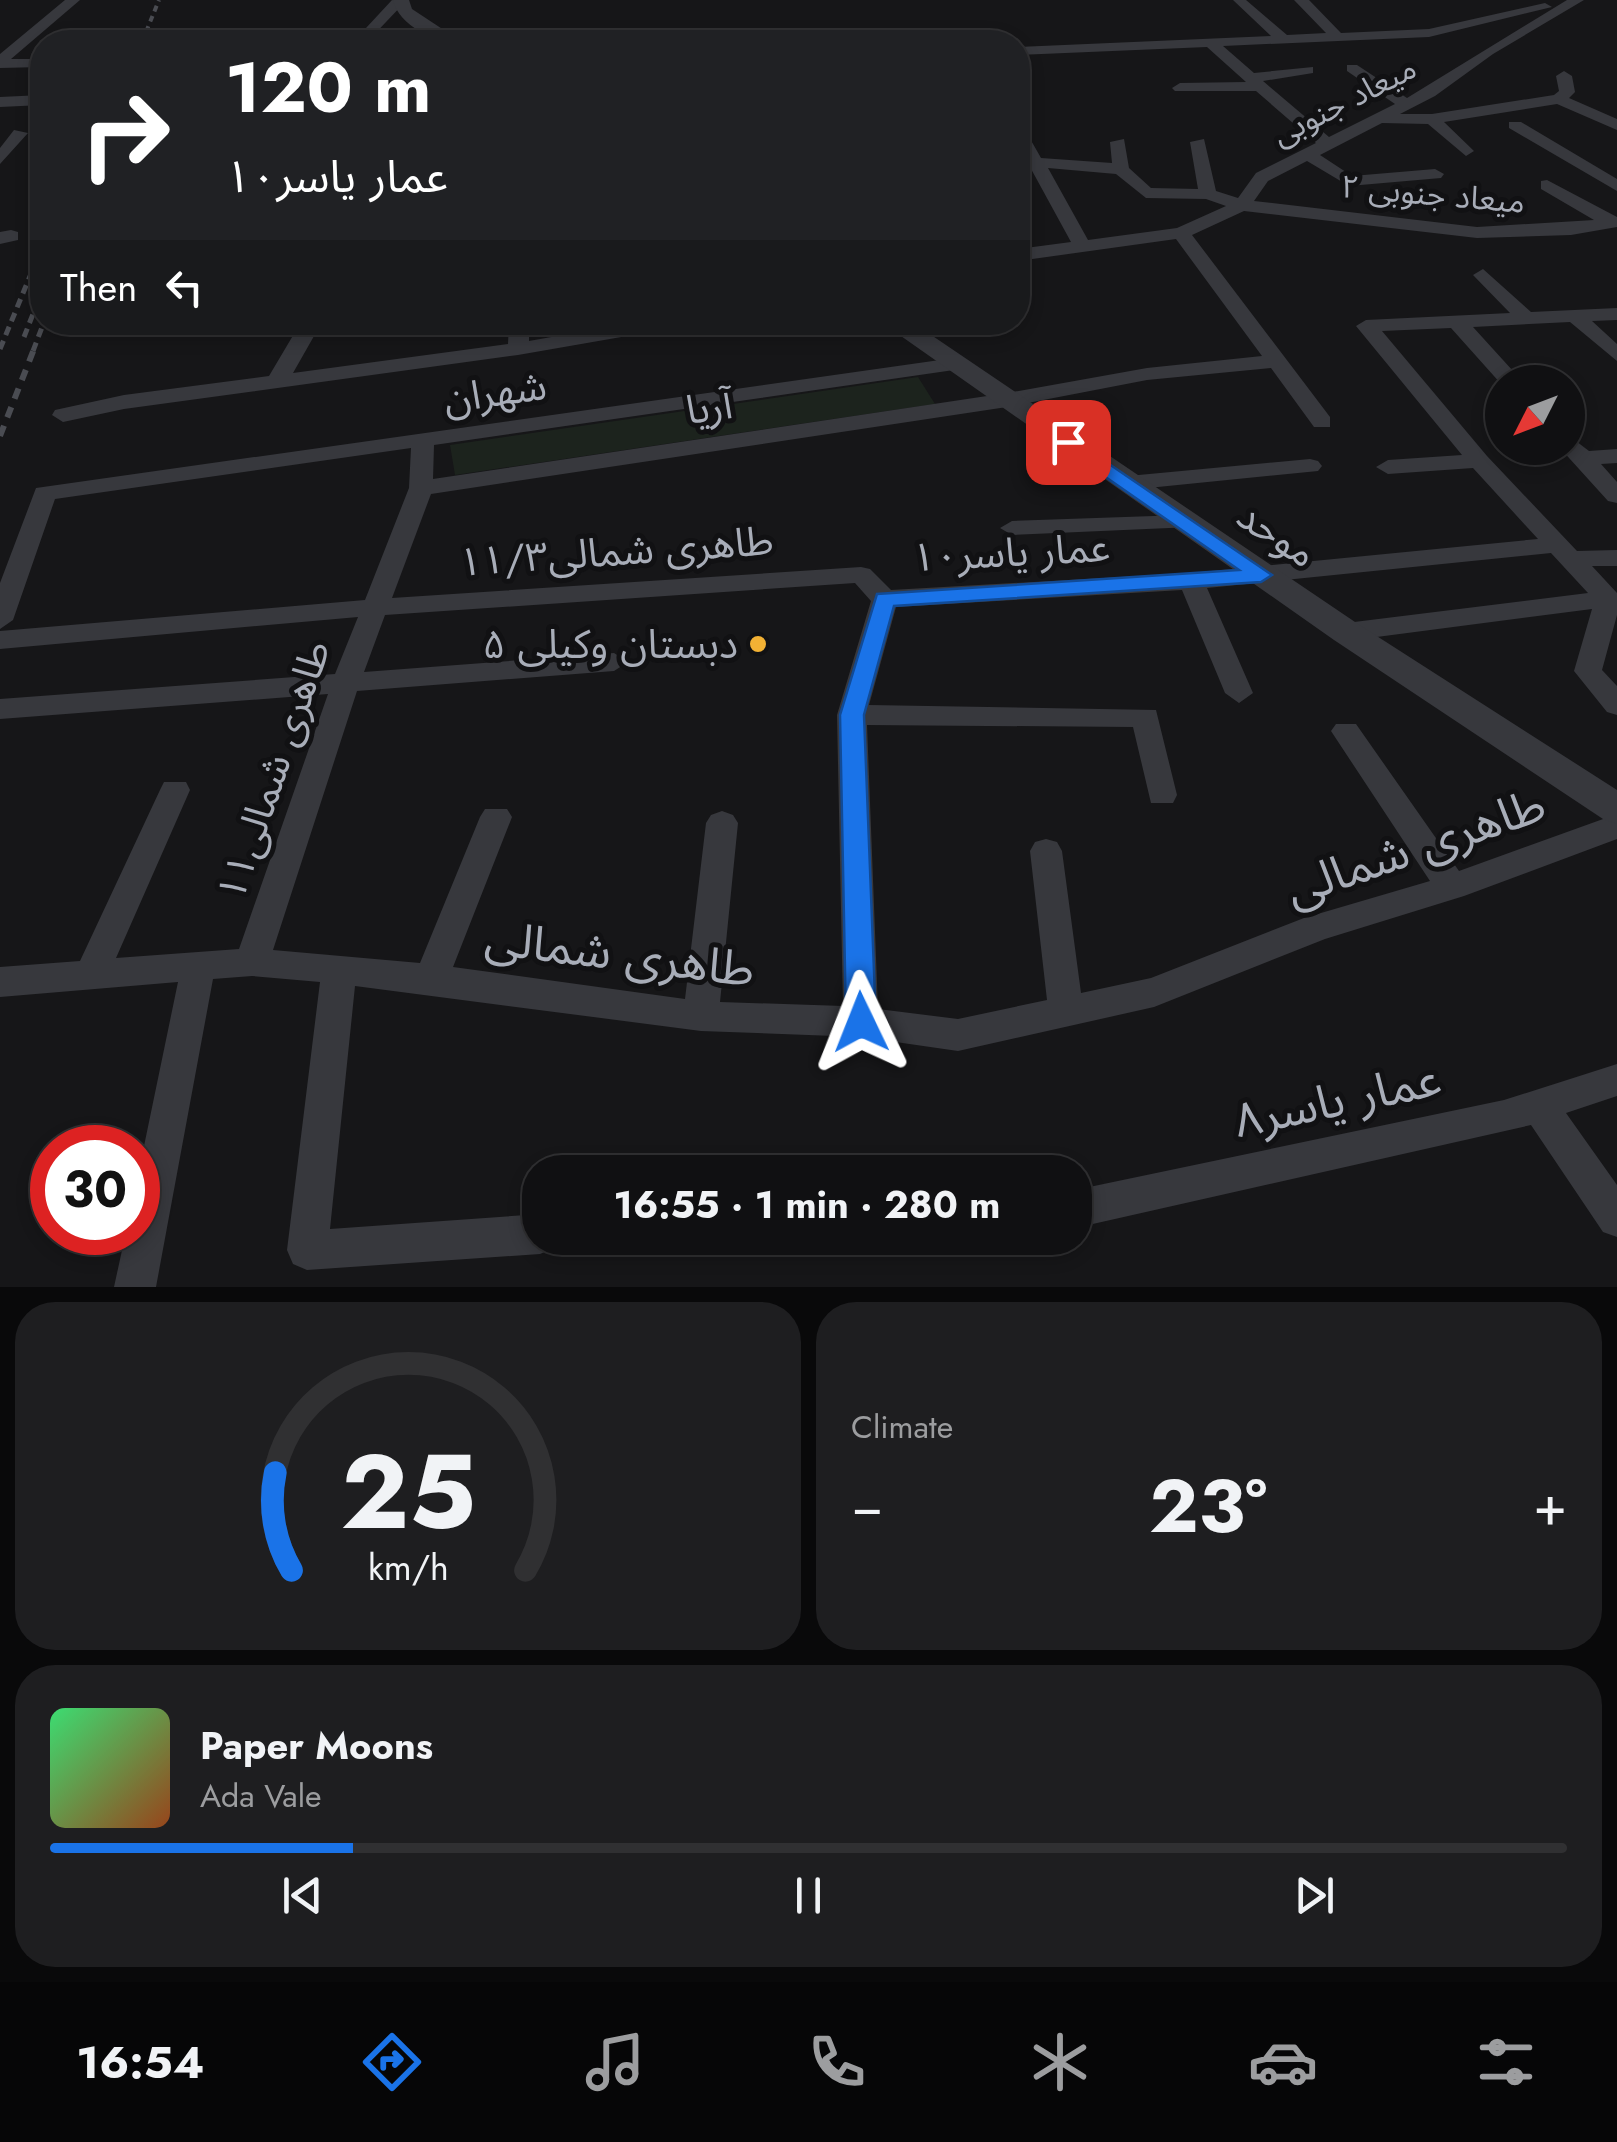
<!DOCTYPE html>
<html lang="en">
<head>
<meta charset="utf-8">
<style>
  :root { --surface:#101012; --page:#1e1e20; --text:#f1f3f6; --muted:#9c9d9f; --line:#303032; --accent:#1a73e8 }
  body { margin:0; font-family:Jost,"Noto Sans Arabic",sans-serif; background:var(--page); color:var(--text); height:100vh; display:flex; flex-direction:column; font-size:38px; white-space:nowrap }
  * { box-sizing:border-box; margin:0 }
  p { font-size:32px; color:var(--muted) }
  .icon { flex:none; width:55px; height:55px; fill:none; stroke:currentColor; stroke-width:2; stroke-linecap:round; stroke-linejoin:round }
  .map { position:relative; height:1287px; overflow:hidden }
  .panel { display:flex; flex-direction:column; gap:15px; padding:15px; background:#09090a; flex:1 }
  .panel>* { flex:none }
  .banner { position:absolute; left:30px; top:30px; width:1000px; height:305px; border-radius:40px; box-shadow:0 5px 15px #0003,0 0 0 2px var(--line); background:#202124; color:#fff; overflow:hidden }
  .needle { width:65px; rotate:228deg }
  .buttons { position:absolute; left:1485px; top:365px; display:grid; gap:20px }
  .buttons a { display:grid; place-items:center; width:100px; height:100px; border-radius:50%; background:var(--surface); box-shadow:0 5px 15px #0003,0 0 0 2px var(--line); font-size:50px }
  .speed { position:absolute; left:30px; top:1125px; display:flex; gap:20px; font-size:50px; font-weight:700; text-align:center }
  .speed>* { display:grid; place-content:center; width:130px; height:130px; border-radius:50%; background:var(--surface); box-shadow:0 5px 15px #0003,0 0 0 2px var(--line); line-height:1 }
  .speed .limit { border:15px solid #d22; background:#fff; color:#111 }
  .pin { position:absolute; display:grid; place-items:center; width:85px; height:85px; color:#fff; margin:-42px; border-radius:20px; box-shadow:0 5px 15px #0006 }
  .me { position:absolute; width:110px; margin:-55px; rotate:358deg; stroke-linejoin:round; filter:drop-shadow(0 0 8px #0008) }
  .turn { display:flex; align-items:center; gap:35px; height:210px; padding:0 30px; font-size:45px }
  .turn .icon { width:130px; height:130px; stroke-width:2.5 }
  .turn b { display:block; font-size:70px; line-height:85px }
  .then { display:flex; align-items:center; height:95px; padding:0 30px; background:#0003; gap:20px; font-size:38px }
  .big { font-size:75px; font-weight:700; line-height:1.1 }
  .panel .card { flex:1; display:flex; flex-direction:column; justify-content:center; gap:15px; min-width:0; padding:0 35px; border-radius:40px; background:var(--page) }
  .panel .dial { align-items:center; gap:0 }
  .dial svg { height:260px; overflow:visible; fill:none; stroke:var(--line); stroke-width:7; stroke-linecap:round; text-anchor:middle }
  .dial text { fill:var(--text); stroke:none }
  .song { display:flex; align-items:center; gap:30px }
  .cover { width:120px; height:120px; border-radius:15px; background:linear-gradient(135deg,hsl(140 70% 55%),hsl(20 70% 35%)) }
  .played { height:10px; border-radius:5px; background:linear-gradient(90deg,var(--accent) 20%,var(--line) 20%) }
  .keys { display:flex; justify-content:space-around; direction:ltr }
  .heat { display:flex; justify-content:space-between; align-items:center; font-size:55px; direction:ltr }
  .panel .tiles { flex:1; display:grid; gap:15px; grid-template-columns:1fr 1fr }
  .card:last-child { grid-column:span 2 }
  .trip { position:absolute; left:522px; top:1155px; width:570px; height:100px; border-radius:40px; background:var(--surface); box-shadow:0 5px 15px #0003,0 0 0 2px var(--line); font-weight:700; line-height:100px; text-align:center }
  .tabs { display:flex; height:160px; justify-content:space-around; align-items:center; background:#060607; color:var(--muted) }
  .tabs .icon { width:70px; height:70px }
  .tabs .selected { color:var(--accent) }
  .tabs b { font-size:45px; color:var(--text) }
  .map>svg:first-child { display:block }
</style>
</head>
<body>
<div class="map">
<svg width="1617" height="1287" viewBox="0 0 1617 1287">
  <rect width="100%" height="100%" fill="#161618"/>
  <path fill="#1c231d" d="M918,377L935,404L455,475L450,445Z"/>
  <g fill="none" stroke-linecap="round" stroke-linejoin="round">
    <path fill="#37383d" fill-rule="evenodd" d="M65,0H80L11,59H42V67L0,68V54Z
      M392,0L405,2L367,42H353Z
      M1233,0H1246L1287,35L1326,33L1294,0H1309L1341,33L1429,29L1545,3L1552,7L1429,37L1223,46L1254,73L1313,67V73L1263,81L1329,137L1395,104L1347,71V65H1357L1407,98L1567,0H1584L1493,54L1435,96L1400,114H1432L1554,95L1559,91L1556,76L1564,71L1572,76L1575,92L1569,98L1617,119V130L1557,104L1444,122L1474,151L1466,156L1428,124L1382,123L1320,155L1352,176L1435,169L1444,174L1441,178L1349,186L1307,161L1268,181L1254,201L1477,227L1594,220L1541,189V181L1547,180L1617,217V227L1571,235L1477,238L1244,211L1192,235L1330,417V427H1314L1271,368L1147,380L1007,407L431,494L392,598L861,567L870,569L891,590L1191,573L1538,539L1473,468L1388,474L1376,467L1388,460L1462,455L1356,326L1366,320L1510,313L1473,275L1483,269L1531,312L1617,308V320L1592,321L1617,344V361L1570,322L1473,327L1523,382L1502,385L1451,328L1382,331L1487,456L1577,551L1617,550V566H1592L1617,593V615L1602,670L1617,686V715L1607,712L1574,671L1592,609L1346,641L1332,632L1346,623L1588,593L1551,553L1207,588L1253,693L1239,703L1225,693L1182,590L896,607L869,705L1156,710L1177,795L1173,803H1151L1133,727L867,725L878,1009L958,1019L1047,1000L1030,851L1035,842L1046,839L1057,842L1062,851L1081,993L1151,978L1304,918L1430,881L1331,731L1336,724H1356L1459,871L1617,814V839L1464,896L1325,939L1154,1007L958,1051L861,1037L701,1031L355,986L330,1229L540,1214V1238H559L554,1248L540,1254L307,1270L293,1264L287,1250L320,982L252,976L213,979L156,1287H114L126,1232H138V1175L178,982L0,997V967L80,961L160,790L164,782H186L190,790L116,958L239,949L328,694L0,719V699L335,674L358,617L0,649V631L365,600L409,488L411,448L55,499L13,620L0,629V583L36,488L954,358L965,364L954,370L434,445L433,479L1007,393L1147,368L1262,356L1176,239L1018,261V249L1071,242L1030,167L1018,166V156H1024L1018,145V126L1024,128L1041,158L1112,163L1110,142L1124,139L1129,168L1151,188L1198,189L1190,142L1204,139L1216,191L1238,198L1256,173L1316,143L1256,91H1175L1172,88L1180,83L1246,82L1207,47L1018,55V47L1271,36ZM1048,168L1116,174L1146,198L1206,199L1226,206L1177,228L1088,240ZM855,583L871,601L837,715L843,1006L720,1002L738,823L733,815L722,811L711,815L706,823L685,999L453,967L512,817L507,809H485L480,817L420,963L273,950L357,691L614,671L628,662L614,653L364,672L385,615Z
      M42,95V105L0,107V97Z
      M1509,122H1521L1617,179V191L1509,128Z
      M14,130L28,133L0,164V148Z
      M11,230L18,232V240L0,244V232Z
      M102,322H155C143,332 114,332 102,322Z
      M301,322H322L293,373L508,344L509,322H529V341L635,322H683L673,328L518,355L124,409L63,422L52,415L55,410L124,395L269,376Z
      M1568,435L1589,451L1617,449V463L1601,464L1617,482V503L1608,501L1560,448H1568Z
      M1310,459L1318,461L1322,466L1318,471L1128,490L1116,483L1128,476Z
      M1183,515L1192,517L1195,522L1192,527L1012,535L1000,528L1012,521Z
      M1617,1064V1096L1566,1113L1617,1185V1237L1603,1232L1531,1125L1075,1228V1190L1504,1100Z"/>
    <path fill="#37383d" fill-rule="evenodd" d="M393,0H409L412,9L462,42C437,43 399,27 393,0Z
      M881,322H912L1358,624L1617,790V824L1603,819L1334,640Z"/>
    <path stroke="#4a4c52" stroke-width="4" stroke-dasharray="6 5" stroke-linecap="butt" d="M142,42L159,0"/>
    <path stroke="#4a4c52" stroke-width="5" stroke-dasharray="9 6" stroke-linecap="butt" d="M24,337L42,291
      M0,349L42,247
      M33,351L44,322"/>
    <path stroke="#4a4c52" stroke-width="6" stroke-dasharray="11 9" stroke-linecap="butt" d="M0,436L34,349"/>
  </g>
  <path fill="#1a73e8" stroke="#114b97" stroke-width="2.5" d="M1068,436L1272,575L1261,582L894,606L864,715L876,1022L872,1031L861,1035L851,1031L846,1022L840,715L877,594L1239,570L1061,446L1058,442Z"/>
  <circle fill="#f2b134" stroke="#111113" stroke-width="4" cx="758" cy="644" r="10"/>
  <g text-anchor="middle" stroke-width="10" stroke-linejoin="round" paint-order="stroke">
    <g font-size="32" fill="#a8adb8" stroke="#111113">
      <text transform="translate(1344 101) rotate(-27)" y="11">میعاد جنوبی</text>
      <text transform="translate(1433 194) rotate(5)" y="11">میعاد جنوبی ۲</text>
    </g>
    <g font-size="40" fill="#a8adb8" stroke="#111113">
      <text transform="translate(495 392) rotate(-8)" y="14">شهران</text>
      <text transform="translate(709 407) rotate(-8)" y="14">آریا</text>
      <text transform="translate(1277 534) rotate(34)" y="14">موحد</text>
      <text transform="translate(616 551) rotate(-4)" y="14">طاهری شمالی۱۱/۳</text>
      <text transform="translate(1011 552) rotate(-3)" y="14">عمار یاسر۱۰</text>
      <text transform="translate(273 770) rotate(-71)" y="14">طاهری شمالی۱۱</text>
    </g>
    <g font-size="40" fill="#a8adb8" stroke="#111113" text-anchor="end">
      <text x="738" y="658">دبستان وکیلی ۵</text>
    </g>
    <g font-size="48" fill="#a8adb8" stroke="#111113">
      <text transform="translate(1415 846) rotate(-19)" y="17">طاهری شمالی</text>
      <text transform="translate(620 953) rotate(7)" y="17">طاهری شمالی</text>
      <text transform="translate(1337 1099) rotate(-12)" y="17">عمار یاسر۸</text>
    </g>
  </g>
</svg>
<div class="buttons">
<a><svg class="needle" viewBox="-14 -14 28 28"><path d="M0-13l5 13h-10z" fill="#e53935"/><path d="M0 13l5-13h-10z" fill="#9c9d9f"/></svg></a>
</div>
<div class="speed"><div class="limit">30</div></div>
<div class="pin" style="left:1068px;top:442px;background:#d93025"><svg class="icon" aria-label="arrive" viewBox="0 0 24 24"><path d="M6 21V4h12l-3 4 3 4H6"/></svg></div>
<svg class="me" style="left:861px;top:1022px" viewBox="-20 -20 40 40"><path d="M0-17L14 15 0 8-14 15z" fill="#1a73e8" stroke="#fff" stroke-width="4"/></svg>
<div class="trip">16:55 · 1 min · 280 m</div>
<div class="banner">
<div class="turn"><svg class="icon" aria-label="right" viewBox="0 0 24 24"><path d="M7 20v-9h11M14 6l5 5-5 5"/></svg><div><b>120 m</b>عمار یاسر۱۰</div></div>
<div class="then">Then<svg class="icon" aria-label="left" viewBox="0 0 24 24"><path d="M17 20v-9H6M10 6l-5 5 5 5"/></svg></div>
</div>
</div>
<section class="panel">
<div class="tiles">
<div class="card dial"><svg viewBox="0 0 100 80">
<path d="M14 69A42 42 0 1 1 86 69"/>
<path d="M14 69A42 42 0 0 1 9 39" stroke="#1a73e8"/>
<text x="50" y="56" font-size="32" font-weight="700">25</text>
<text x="50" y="72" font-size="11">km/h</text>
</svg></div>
<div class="card"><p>Climate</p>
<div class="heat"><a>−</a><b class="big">23°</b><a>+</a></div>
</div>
<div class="card">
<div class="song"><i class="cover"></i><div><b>Paper Moons</b><p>Ada Vale</p></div></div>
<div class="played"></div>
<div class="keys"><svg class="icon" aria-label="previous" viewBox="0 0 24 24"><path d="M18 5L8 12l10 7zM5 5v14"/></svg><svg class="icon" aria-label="pause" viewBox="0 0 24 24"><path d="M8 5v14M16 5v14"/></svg><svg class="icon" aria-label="next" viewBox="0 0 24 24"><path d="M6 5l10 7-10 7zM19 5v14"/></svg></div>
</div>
</div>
</section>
<nav class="tabs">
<b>16:54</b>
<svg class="icon selected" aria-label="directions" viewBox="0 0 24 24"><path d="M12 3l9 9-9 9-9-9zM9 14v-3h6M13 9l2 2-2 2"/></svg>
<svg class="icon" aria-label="music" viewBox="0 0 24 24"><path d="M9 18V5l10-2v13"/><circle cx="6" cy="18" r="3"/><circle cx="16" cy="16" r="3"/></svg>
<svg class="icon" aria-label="phone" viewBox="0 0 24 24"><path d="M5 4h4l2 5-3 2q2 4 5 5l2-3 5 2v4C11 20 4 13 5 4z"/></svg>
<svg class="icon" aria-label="climate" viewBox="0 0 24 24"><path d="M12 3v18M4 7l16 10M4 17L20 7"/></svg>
<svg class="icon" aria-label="car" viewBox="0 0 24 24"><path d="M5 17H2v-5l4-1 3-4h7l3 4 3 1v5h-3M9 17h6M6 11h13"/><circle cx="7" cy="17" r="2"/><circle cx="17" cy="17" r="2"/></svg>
<svg class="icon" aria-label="filters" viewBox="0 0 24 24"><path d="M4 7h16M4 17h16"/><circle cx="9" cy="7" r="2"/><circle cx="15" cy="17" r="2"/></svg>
</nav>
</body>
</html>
